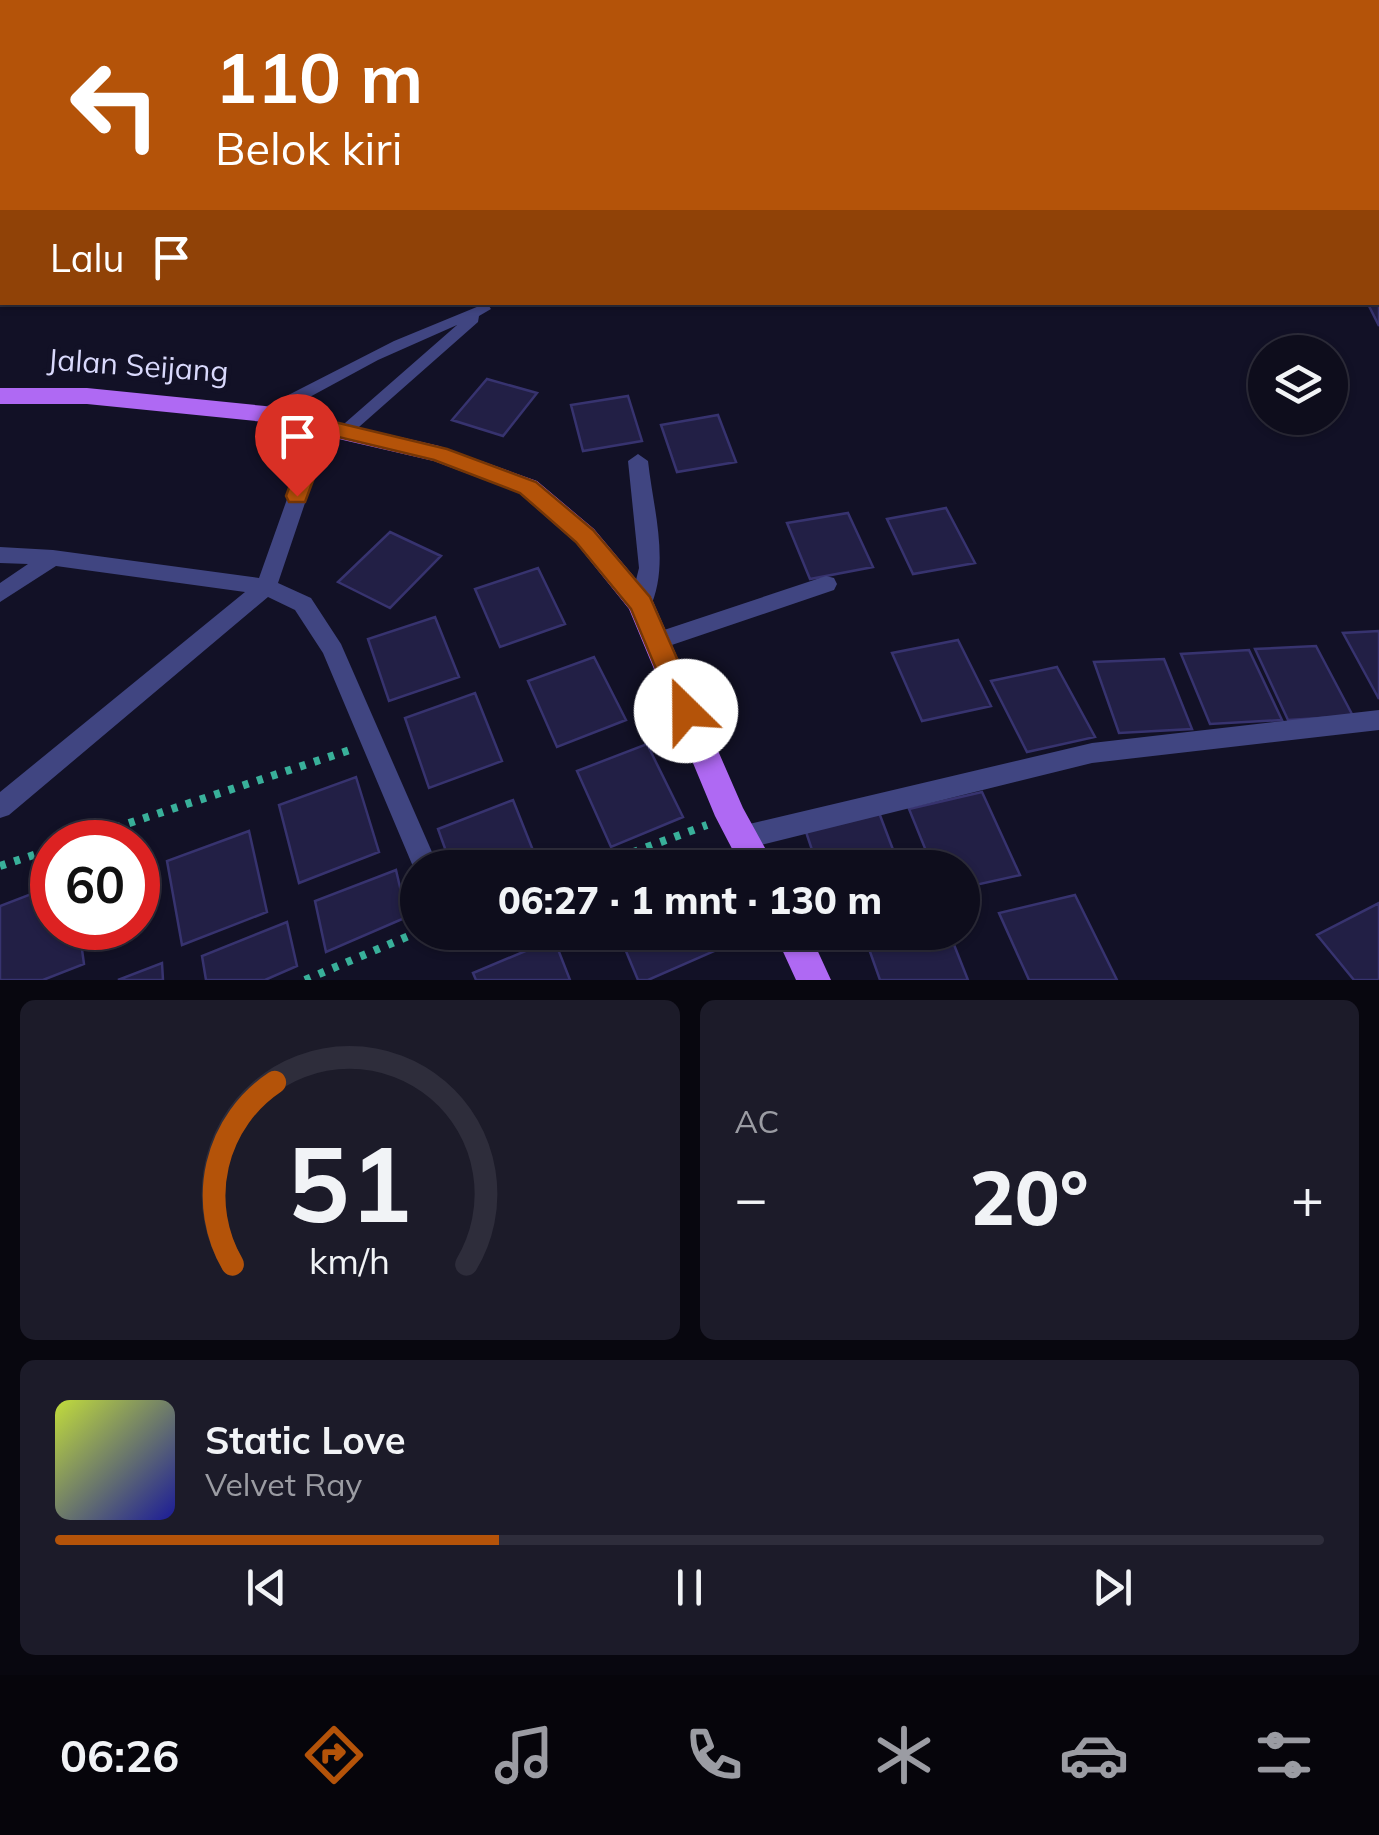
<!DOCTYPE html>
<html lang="id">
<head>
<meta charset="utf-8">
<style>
  :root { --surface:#0e0d1c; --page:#1c1b29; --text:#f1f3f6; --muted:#9b9ca3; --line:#2e2d3b; --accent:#b45309 }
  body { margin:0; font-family:Mulish,sans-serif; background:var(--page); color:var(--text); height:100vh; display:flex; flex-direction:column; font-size:38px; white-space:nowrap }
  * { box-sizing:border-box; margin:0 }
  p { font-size:32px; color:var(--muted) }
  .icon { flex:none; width:55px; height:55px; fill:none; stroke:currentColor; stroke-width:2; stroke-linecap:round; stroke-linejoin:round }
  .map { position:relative; height:980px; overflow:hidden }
  .side { display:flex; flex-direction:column; gap:20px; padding:20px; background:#08070f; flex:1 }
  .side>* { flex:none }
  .guide { position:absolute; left:0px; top:0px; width:1380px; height:305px; box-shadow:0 2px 8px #0004,0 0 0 2px var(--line); background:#b45309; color:#fff; overflow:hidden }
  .buttons { position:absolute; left:1248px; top:335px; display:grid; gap:20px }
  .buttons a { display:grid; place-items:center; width:100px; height:100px; border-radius:50%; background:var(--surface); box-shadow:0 2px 8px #0004,0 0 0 2px var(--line); font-size:50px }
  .speed { position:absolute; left:30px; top:820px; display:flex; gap:20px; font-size:50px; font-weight:700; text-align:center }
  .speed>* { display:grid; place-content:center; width:130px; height:130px; border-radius:50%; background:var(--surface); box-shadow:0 2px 8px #0004,0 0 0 2px var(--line); line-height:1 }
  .speed .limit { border:15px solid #d22; background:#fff; color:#111 }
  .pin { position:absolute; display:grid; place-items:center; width:85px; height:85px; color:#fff; margin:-102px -42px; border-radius:50% 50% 50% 0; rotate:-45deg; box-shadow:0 0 10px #0007 }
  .pin .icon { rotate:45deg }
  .me { position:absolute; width:110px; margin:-55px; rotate:337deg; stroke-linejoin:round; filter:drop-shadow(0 0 8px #0008) }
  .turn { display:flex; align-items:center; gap:35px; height:210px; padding:0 50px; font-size:45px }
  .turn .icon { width:130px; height:130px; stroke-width:2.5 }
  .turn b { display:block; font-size:70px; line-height:85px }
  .then { display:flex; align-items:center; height:95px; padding:0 50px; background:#0003; gap:20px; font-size:38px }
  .big { font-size:75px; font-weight:800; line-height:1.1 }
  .side .card { flex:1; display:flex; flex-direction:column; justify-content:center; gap:15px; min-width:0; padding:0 35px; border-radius:15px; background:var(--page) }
  .side .dial { align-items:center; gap:0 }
  .dial svg { height:260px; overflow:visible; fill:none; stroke:var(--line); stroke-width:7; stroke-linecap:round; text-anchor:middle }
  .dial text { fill:var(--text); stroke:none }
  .song { display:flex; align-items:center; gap:30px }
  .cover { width:120px; height:120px; border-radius:15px; background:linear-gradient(135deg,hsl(70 70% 55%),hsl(240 70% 35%)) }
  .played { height:10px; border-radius:5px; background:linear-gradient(90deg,var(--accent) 35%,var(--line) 35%) }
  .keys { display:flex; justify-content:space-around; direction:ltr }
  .heat { display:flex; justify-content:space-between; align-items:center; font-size:55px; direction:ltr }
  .side .tiles { flex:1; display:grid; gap:20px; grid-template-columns:1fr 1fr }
  .card:last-child { grid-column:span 2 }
  .trip { position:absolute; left:400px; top:850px; width:580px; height:100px; border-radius:50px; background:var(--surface); box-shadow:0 2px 8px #0004,0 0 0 2px var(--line); font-weight:800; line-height:100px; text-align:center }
  .menu { display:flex; height:160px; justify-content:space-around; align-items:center; background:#06050b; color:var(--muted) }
  .menu .icon { width:70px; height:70px }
  .menu .selected { color:var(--accent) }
  .menu b { font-size:45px; color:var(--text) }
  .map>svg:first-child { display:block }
</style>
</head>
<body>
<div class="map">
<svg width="1379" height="980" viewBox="0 0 1379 980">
  <rect width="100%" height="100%" fill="#121126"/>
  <path fill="#221f45" stroke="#37336f" stroke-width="2.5" d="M1378,120H1379V326L1367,302H1378Z
    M487,379L537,393L503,436L452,420Z
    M628,396L642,441L583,451L571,405Z
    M718,415L736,462L677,472L661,425Z
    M946,508L975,563L913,574L887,519Z
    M848,513L873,567L810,579L787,523Z
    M390,532L441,556L390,608L338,582Z
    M538,568L565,624L500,647L475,589Z
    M435,617L459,677L389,701L368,639Z
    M1379,631V699L1343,633Z
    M958,640L991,706L922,721L892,653Z
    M1316,646L1353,716L1288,720L1255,649Z
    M1249,650L1282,720L1210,724L1181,654Z
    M594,657L626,720L557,747L528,681Z
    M1164,659L1192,729L1119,733L1094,662Z
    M1057,667L1095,737L1027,752L991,681Z
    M475,693L502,761L429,788L405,718Z
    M647,744L683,817L611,847L577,771Z
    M356,777L379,852L299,883L279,805Z
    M982,792L1020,875L962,888V868H933L909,809Z
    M513,800L540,868H452L438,829Z
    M878,810L900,868H818L804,826Z
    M249,831L267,912L182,945L167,861Z
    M396,870L407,917L326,952L315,901Z
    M52,886V928H79L84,964L43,980H0V906Z
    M1075,895L1117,980H1029L999,913Z
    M1379,903V980H1354L1317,935Z
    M287,922L297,966L265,980H206L202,956Z
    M618,932H710L719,949L648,980H638Z
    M863,932H949L968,980H880Z
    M554,939L570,980H476L473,973Z
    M162,963L163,980H118Z"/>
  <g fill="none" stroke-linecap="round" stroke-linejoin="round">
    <path stroke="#39b09a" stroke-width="4" stroke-dasharray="4 5" stroke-linecap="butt" d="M216,2L225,0"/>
    <path stroke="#39b09a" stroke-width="8" stroke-dasharray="6 9" stroke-linecap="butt" d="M72,842L350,750
      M0,866L52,849
      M590,868L707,825
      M305,980L418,932"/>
    <path fill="#404581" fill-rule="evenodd" d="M1379,95V103H1378V96Z
      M1378,188H1379V198H1378Z
      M484,304L489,306L491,309L479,316L478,322L351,434H339L337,430L457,325L378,360L271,418H259L257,414L259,410L394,341Z"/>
    <path fill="#404581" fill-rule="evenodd" d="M507,0H526L527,2H509Z
      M0,203H2V213H0Z
      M322,420L331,426L278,583L311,598L341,644L439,868H418L417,876L323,653L295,610L268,597L9,815L0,818V792L245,592L56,566L0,602V583L28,564L0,563V547L53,550L259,578L313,426Z
      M638,454L648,461C653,508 671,565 649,610H633L630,604L639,568L628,461Z
      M826,576L834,578L837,584L834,590L657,650L649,647L646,641L649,635Z
      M1379,710V730L1092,763L745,849L736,845L732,837L736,829L745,825L1092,743Z"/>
    <path fill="#af69f3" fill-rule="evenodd" d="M0,388H87L265,406L439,446L537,481L594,529L651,597L743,808L776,868H742L715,816L629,609L576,543L519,493L434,461L265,422L87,404H0Z
      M774,932H809L831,980H796Z"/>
  </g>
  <path fill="#b45309" stroke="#753606" stroke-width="2.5" d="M322,419L447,449L536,482L593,530L650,597L700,711L696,719L686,722L677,719L631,609L576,542L520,493L434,460L330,435L305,502H289L286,496L312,426Z"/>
  <g text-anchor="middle" stroke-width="10" stroke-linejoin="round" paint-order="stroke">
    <g font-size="30" fill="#d9d9fc" stroke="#121126">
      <text transform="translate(138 366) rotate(4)" y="10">Jalan Seijang</text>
    </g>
  </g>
</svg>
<div class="buttons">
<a><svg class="icon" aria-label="layers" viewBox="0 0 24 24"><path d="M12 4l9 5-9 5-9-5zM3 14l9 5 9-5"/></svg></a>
</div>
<div class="speed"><div class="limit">60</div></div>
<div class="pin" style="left:297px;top:496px;background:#d93025"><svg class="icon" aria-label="arrive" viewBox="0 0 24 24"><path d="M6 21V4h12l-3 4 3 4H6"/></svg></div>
<svg class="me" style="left:686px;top:711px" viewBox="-20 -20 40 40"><circle r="19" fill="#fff"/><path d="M0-13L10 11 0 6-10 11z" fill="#b45309"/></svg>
<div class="trip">06:27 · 1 mnt · 130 m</div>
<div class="guide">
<div class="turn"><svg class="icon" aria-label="left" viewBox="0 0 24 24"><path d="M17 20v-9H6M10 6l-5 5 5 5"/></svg><div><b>110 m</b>Belok kiri</div></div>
<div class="then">Lalu<svg class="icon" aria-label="arrive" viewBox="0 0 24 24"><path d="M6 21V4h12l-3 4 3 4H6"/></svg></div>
</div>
</div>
<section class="side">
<div class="tiles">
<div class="card dial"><svg viewBox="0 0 100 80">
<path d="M14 69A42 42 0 1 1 86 69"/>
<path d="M14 69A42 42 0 0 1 27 13" stroke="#b45309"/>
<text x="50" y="56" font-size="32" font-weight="700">51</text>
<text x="50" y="72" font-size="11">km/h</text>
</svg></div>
<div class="card"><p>AC</p>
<div class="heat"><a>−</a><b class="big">20°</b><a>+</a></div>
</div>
<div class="card">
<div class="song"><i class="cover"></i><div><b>Static Love</b><p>Velvet Ray</p></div></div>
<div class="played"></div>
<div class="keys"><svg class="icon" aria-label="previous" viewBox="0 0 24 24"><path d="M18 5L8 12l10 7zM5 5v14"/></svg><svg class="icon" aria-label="pause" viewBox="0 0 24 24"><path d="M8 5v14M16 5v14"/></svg><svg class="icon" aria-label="next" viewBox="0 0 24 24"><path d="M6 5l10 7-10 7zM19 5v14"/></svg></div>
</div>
</div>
</section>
<nav class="menu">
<b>06:26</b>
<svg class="icon selected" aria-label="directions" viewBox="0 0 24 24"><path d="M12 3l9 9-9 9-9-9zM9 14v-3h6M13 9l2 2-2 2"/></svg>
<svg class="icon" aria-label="music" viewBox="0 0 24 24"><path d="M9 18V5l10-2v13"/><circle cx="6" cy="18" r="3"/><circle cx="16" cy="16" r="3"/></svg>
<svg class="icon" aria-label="phone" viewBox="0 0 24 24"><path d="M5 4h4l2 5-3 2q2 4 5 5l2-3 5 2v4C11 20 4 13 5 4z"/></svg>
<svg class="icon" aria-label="climate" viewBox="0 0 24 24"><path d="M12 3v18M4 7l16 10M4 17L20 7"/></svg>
<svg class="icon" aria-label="car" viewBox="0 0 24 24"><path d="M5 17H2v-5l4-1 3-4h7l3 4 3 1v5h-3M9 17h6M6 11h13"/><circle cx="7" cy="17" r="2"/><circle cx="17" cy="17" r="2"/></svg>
<svg class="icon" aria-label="filters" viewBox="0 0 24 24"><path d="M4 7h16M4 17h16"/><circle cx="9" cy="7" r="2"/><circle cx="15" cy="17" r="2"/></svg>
</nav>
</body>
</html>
